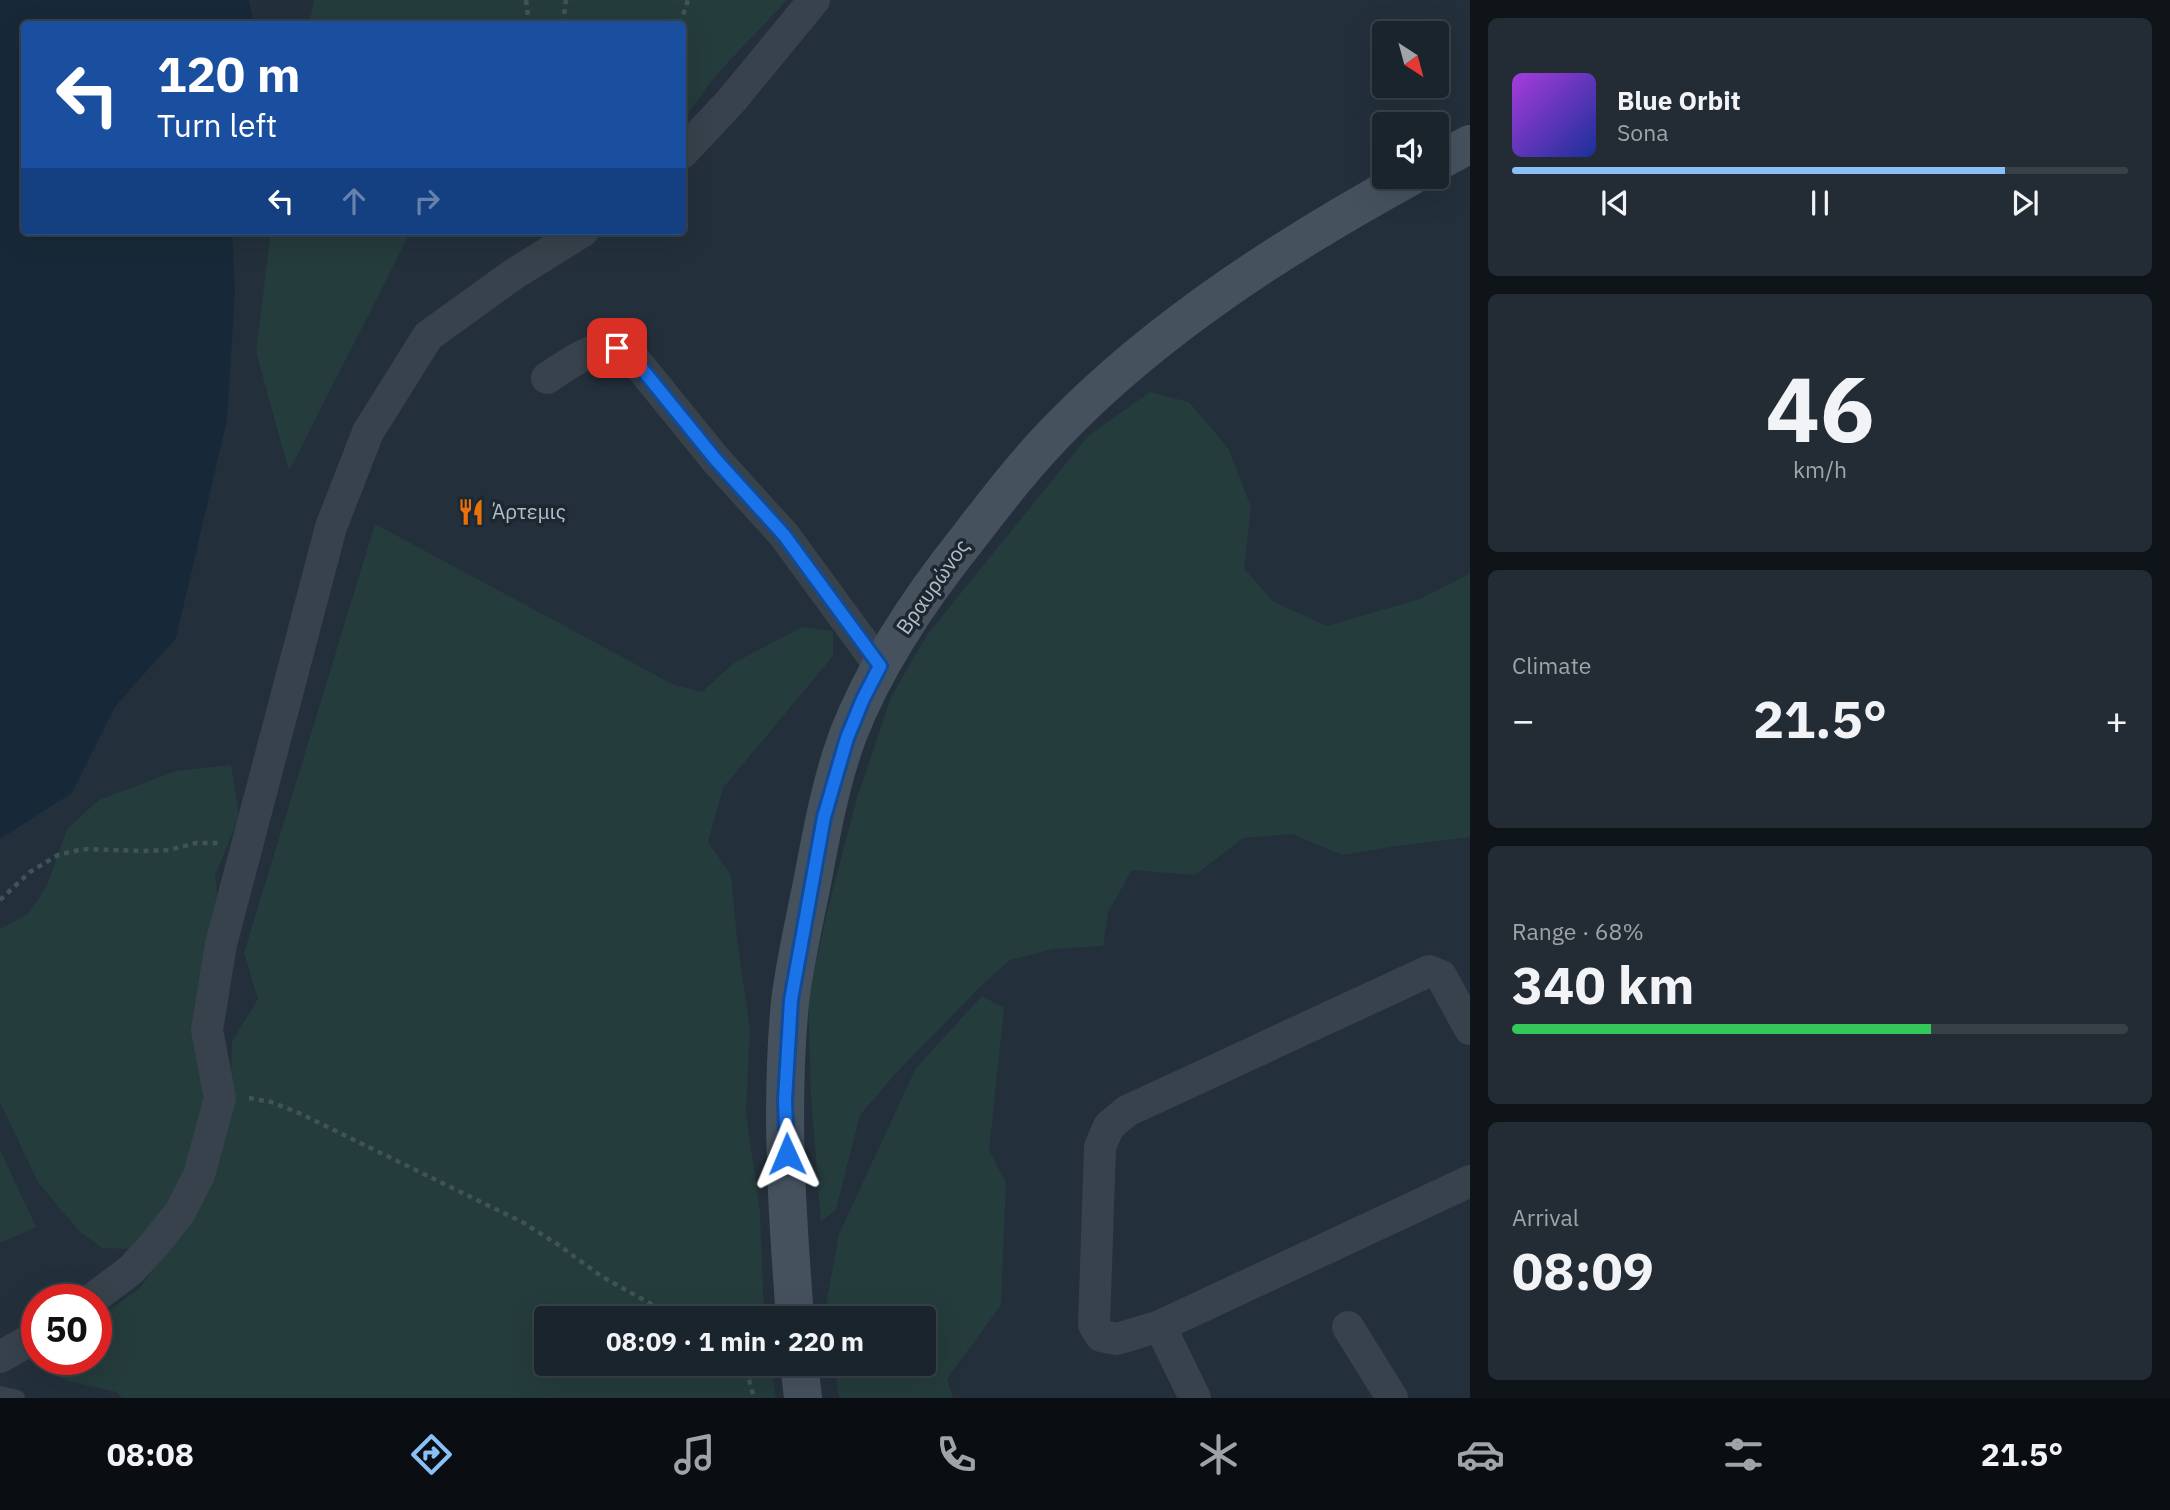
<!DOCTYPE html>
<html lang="en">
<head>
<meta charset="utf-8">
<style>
  :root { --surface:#1a242c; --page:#232c34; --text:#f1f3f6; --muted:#9fa4a9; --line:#384148; --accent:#89c0f6 }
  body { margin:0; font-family:"IBM Plex Sans",sans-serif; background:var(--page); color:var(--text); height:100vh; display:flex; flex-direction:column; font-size:26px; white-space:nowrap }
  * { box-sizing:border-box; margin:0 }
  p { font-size:23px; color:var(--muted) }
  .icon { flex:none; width:38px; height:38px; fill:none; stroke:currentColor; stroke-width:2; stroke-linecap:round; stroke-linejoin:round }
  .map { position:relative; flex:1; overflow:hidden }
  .side { display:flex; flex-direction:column; gap:18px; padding:18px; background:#0e1418; width:700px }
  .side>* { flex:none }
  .banner { position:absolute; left:21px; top:21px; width:665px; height:214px; border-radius:7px; box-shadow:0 7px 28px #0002,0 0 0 2px var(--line); background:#1a4fa0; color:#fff; overflow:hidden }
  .needle { width:46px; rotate:144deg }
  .buttons { position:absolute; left:1372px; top:21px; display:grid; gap:14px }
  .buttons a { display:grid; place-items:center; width:77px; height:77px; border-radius:7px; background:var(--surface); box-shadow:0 7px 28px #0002,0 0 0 2px var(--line); font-size:35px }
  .speed { position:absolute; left:21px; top:1284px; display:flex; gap:14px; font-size:35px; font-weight:700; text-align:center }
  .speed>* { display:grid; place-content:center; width:91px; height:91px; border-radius:50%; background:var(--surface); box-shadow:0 7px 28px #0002,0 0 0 2px var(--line); line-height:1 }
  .speed .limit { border:10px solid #d22; background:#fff; color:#111 }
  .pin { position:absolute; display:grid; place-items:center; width:60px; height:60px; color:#fff; margin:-30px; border-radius:14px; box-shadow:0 4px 10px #0006 }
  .me { position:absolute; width:77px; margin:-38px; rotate:359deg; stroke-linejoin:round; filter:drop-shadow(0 0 5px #0008) }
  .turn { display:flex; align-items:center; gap:24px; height:147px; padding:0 21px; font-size:32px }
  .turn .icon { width:91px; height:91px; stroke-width:2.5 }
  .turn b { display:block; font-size:49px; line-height:60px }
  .lanes { display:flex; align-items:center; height:66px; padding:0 21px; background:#0003; justify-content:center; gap:35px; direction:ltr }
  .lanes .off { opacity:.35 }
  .big { font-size:52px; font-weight:700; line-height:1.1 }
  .side .widget { flex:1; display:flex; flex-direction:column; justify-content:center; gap:10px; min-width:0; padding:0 24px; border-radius:10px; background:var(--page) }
  .side .dial { align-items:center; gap:0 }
  .dial b { font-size:91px; line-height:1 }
  .song { display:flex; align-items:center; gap:21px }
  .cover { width:84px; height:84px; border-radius:10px; background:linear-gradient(135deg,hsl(280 70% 55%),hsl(230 70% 35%)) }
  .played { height:7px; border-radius:4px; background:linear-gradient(90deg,var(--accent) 80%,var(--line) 80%) }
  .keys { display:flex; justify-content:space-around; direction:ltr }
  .heat { display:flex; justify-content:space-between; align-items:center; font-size:38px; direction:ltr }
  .charge { height:10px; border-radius:5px; background:linear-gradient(90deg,#34c759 68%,var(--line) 0) }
  .trip { position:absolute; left:534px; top:1306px; width:402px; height:70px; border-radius:7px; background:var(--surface); box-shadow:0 7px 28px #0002,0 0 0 2px var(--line); font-weight:700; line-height:70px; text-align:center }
  .menu { display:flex; height:112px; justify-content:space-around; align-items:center; background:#0a0e12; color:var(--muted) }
  .menu .icon { width:49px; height:49px }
  .menu .current { color:var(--accent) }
  .menu b { font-size:32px; color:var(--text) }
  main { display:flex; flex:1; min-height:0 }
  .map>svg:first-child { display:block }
</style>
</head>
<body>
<main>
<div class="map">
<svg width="1470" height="1398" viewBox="0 0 1470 1398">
  <rect width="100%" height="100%" fill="#23303b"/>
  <path fill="#253c3c" d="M314,0H787L717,74L683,120L682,24H309Z
    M271,231H411L289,471L256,352Z
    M1150,392L1189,402L1228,448L1251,507L1244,569L1274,602L1327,626L1420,599L1470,574V837L1397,846L1342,855L1292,834L1243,838L1195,875L1132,870L1108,912L1103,946L1053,949L1010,960L981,986L897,1072L860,1115L836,1209L821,1222L811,1095L808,999L827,912L856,801L891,697L927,635L1088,436Z
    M375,524L674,685L702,692L734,663L802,627L833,631V656L723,788L708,842L731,875L737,939L750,1029L746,1113L760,1212L764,1318H546V1363H770L776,1398H122L117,1392L67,1381L36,1362L40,1360H96V1320L139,1289L170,1248L231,1080L232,1042L258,999L244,953Z
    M231,765L239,816L215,876L218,902L211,1096L195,1168L135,1249L102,1248L79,1231L38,1182L0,1102V929L28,914L47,886L67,829L99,800L176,771Z
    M982,996L1004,1008L989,1151L1006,1182L1001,1305L947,1379L953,1398H839L834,1363H924V1318H827L826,1305L839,1234L916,1068Z
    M0,1150L36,1227L0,1243Z"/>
  <path fill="#172939" d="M0,0H249L254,24H24V231H232L235,290L227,420L176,638L115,707L72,793L0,839Z"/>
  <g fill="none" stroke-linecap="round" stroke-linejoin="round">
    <path stroke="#3e5553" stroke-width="4.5" stroke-dasharray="5 5" stroke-linecap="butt" d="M526,0L529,24
      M563,24L566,0
      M680,24L688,0
      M0,900L30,872L58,855L83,849L143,851L169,850L196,843H219
      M249,1098L271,1102L299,1113L524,1223L560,1246L601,1276L676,1318
      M738,1363L749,1380L754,1398"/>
    <path stroke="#37424c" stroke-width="16" d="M0,1394L17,1398"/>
    <path stroke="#37424c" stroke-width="32" d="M682,153L731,101L814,0
      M547,378C566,366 591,346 614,348C621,349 628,355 634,359L716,460L784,535L880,666
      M91,1300L131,1270L154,1245L180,1212L199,1175L220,1098L207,1030L221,944L331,527L368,432L428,336L514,274L583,231
      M1160,1326L1117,1339L1101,1336L1094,1325L1100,1147L1109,1126L1127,1111L1429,971L1441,976L1470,1029
      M1348,1327L1392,1398
      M0,1357L37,1336
      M1195,1398L1160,1326L1470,1181"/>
    <path stroke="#45525e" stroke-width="38" d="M1437,162L1470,144
      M795,1318C787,1213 780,1107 790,1002C795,961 805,919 813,878C822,830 831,781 848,735C876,663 920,598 968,538C998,499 1028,460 1063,425C1161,325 1288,244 1410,177
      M799,1363L803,1398"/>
  </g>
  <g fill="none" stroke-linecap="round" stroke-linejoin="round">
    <defs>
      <path id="route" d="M617,348L634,359L716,460L784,535L880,666L863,699L847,738L824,817L791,1000L785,1100L787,1154"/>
    </defs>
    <use href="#route" stroke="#114b97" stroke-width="18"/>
    <use href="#route" stroke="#1a73e8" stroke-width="12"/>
  </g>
  <defs>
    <symbol id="restaurant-bare" viewBox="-9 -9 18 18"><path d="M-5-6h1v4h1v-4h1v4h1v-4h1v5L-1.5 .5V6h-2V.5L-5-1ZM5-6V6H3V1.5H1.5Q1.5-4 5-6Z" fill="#e8710a" stroke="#1c2730" stroke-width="2.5" paint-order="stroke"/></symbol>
  </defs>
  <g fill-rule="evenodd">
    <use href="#restaurant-bare" x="452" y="493" width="38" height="38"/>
  </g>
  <g text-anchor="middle" stroke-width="7" stroke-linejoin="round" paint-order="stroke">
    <g font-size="21" fill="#b2bdc7" stroke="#1c2730" text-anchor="start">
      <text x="492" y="519">Άρτεμις</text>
    </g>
    <g font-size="21" fill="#b2bdc7" stroke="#1c2730">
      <text transform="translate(933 587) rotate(-55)" y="7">Βραυρώνος</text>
    </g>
  </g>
</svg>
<div class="buttons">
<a><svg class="needle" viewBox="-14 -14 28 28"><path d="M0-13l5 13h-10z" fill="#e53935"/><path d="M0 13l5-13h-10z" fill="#9fa4a9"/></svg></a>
<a><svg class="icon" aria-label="sound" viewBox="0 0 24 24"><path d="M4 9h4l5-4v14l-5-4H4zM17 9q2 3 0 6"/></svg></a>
</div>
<div class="speed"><div class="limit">50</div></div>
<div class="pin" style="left:617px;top:348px;background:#d93025"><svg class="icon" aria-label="arrive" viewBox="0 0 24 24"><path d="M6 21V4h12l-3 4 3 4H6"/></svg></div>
<svg class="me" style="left:787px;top:1154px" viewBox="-20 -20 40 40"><path d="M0-17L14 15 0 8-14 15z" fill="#1a73e8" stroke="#fff" stroke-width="4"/></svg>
<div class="trip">08:09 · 1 min · 220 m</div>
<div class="banner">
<div class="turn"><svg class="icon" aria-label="left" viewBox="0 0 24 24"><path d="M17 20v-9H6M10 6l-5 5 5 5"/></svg><div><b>120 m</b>Turn left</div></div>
<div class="lanes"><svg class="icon" aria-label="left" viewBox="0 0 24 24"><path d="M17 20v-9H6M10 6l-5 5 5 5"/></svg><svg class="icon off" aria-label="ahead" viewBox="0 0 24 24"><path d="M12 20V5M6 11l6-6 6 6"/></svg><svg class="icon off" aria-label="right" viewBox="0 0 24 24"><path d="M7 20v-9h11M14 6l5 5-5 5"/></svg></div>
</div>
</div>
<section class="side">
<div class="widget">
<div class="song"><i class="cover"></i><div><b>Blue Orbit</b><p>Sona</p></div></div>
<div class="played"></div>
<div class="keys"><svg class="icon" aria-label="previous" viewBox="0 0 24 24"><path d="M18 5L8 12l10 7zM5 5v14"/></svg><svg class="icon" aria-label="pause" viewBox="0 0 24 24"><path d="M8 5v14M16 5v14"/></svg><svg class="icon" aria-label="next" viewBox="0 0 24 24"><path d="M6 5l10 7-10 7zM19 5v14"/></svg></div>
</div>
<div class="widget dial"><b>46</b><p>km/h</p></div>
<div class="widget"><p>Climate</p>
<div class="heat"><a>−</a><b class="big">21.5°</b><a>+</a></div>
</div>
<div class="widget"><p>Range · 68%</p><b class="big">340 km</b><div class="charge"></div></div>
<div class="widget"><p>Arrival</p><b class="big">08:09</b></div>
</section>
</main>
<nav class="menu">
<b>08:08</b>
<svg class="icon current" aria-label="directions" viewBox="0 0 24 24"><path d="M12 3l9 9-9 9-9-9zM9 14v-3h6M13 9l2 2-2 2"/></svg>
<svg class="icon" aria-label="music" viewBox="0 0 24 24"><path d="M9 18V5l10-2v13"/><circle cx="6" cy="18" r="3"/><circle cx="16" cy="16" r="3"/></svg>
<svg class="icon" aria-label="phone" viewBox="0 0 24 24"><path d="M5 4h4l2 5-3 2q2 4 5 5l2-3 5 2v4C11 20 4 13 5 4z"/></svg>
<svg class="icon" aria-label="climate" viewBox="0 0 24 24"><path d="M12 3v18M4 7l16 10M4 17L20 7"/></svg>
<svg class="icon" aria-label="car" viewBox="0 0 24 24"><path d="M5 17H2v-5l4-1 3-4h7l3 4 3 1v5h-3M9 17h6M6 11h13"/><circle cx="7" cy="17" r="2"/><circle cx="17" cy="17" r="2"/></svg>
<svg class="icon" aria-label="filters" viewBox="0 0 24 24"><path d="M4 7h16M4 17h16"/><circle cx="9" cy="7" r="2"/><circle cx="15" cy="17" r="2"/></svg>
<b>21.5°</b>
</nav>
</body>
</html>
